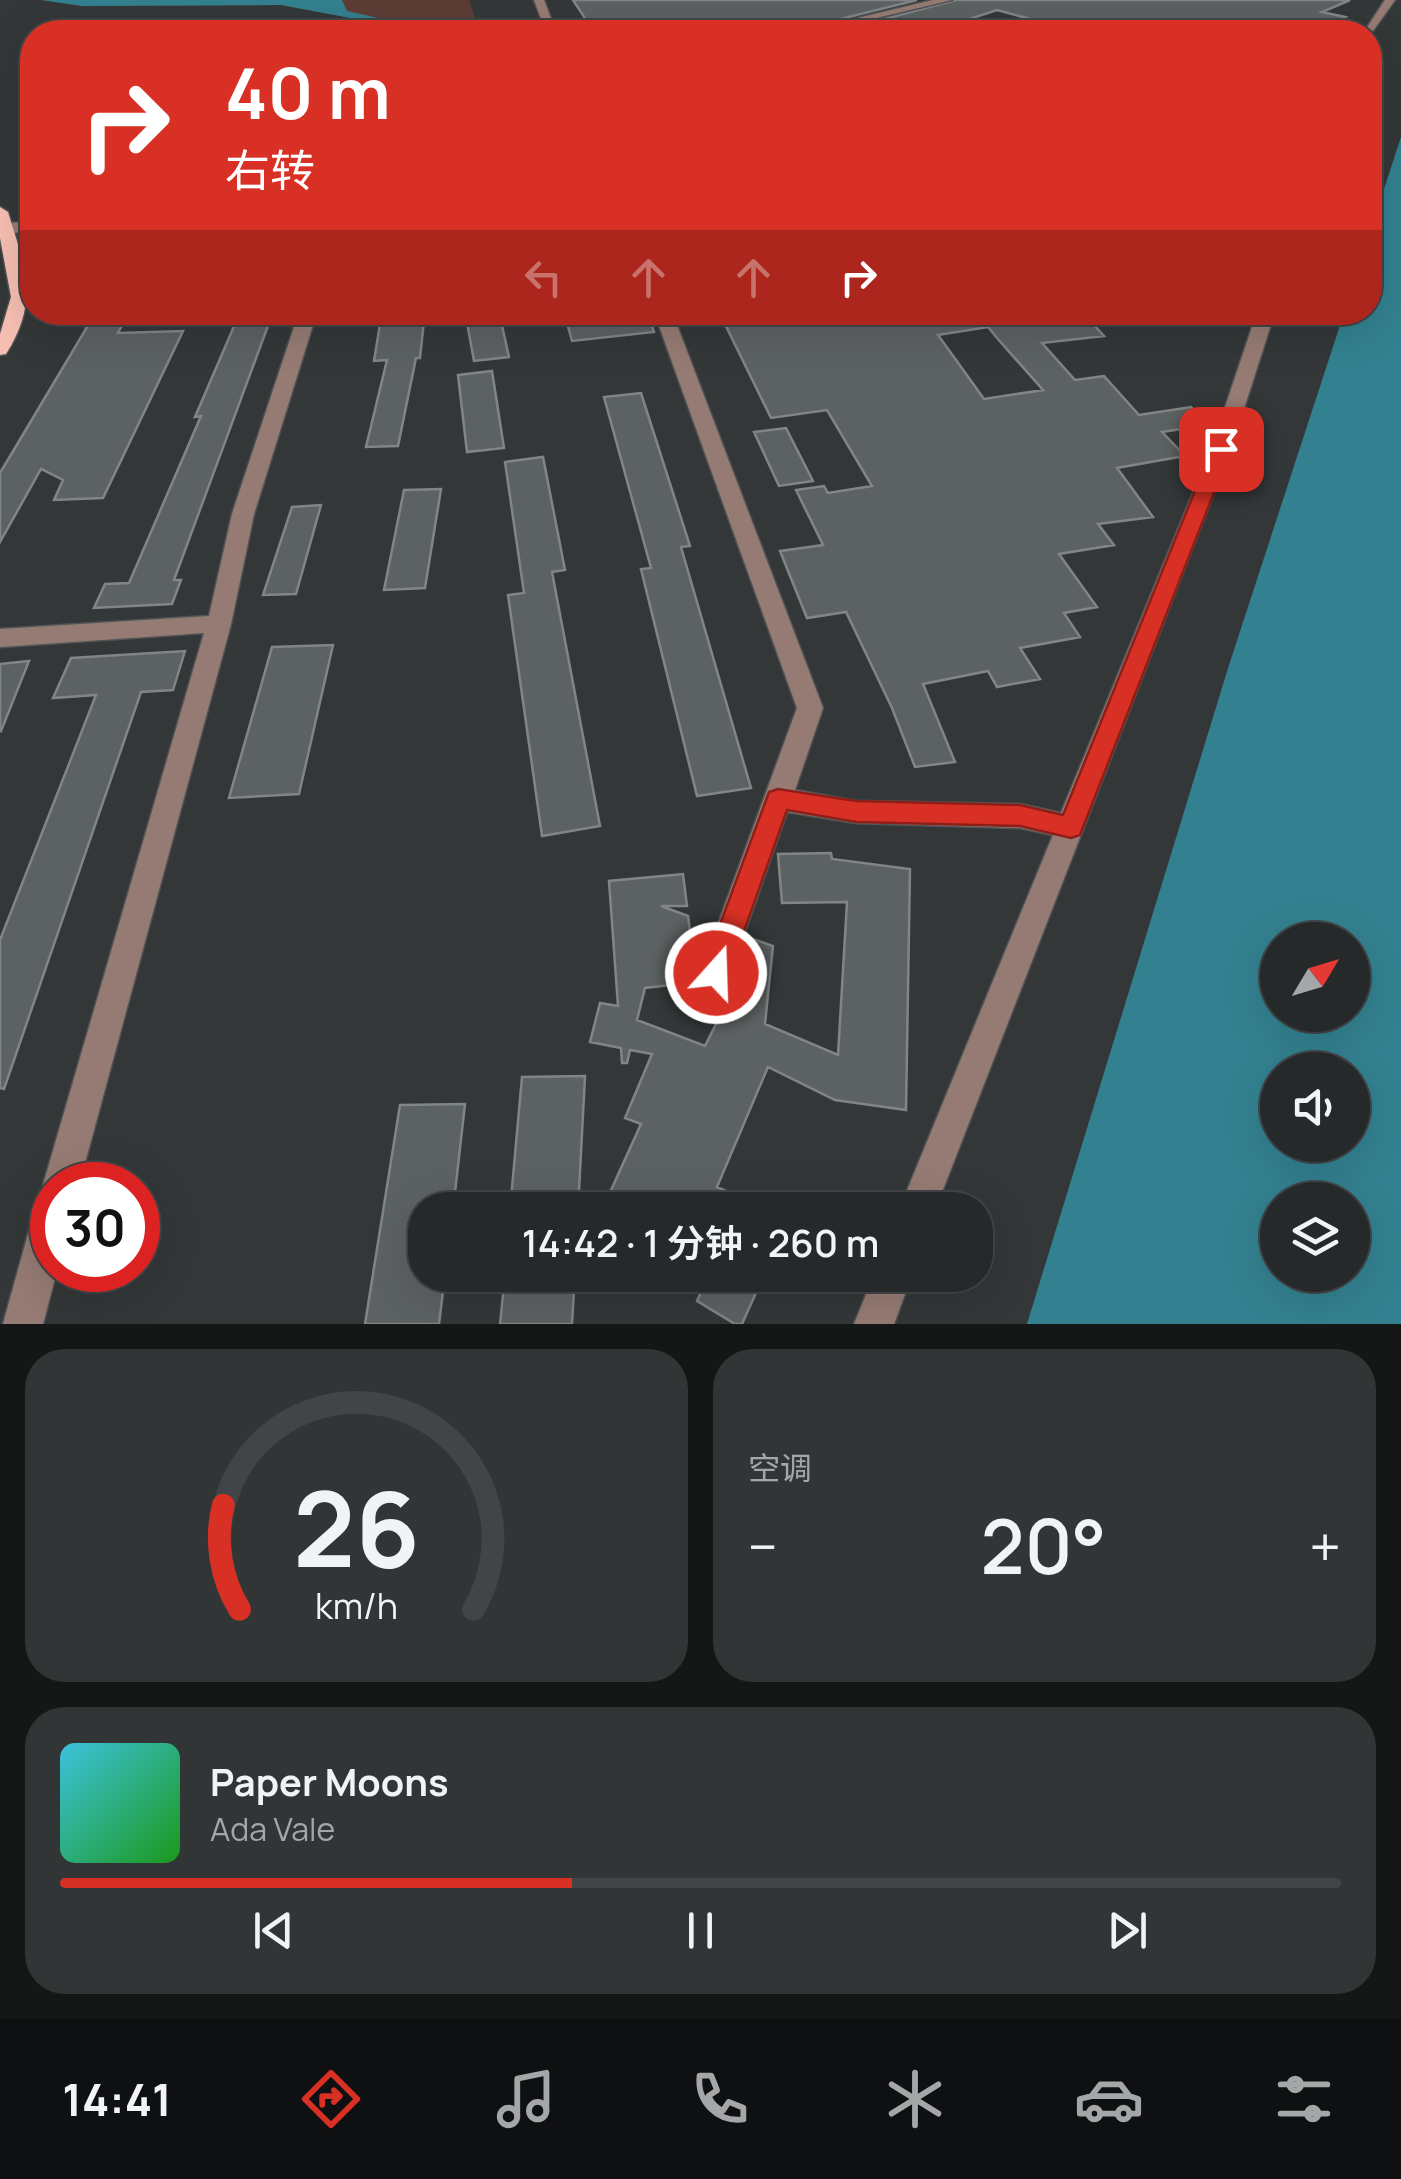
<!DOCTYPE html>
<html lang="zh">
<head>
<meta charset="utf-8">
<style>
  :root { --surface:#26292a; --page:#323536; --text:#f1f3f6; --muted:#a4a6a8; --line:#424547; --accent:#d93025 }
  body { margin:0; font-family:Manrope,"Noto Sans SC",sans-serif; background:var(--page); color:var(--text); height:100vh; display:flex; flex-direction:column; font-size:38px; white-space:nowrap }
  * { box-sizing:border-box; margin:0 }
  p { font-size:32px; color:var(--muted) }
  .icon { flex:none; width:55px; height:55px; fill:none; stroke:currentColor; stroke-width:2; stroke-linecap:round; stroke-linejoin:round }
  .map { position:relative; height:1324px; overflow:hidden }
  .drawer { display:flex; flex-direction:column; gap:25px; padding:25px; background:#151717; flex:1 }
  .drawer>* { flex:none }
  .banner { position:absolute; left:20px; top:20px; width:1362px; height:305px; border-radius:40px; box-shadow:0 10px 40px #0002,0 0 0 2px var(--line); background:#d93025; color:#fff; overflow:hidden }
  .needle { width:65px; rotate:52deg }
  .tools { position:absolute; left:1260px; top:922px; display:grid; gap:20px }
  .tools a { display:grid; place-items:center; width:110px; height:110px; border-radius:50%; background:var(--surface); box-shadow:0 10px 40px #0002,0 0 0 2px var(--line); font-size:50px }
  .speed { position:absolute; left:30px; top:1162px; display:flex; gap:20px; font-size:50px; font-weight:700; text-align:center }
  .speed>* { display:grid; place-content:center; width:130px; height:130px; border-radius:50%; background:var(--surface); box-shadow:0 10px 40px #0002,0 0 0 2px var(--line); line-height:1 }
  .speed .limit { border:15px solid #d22; background:#fff; color:#111 }
  .pin { position:absolute; display:grid; place-items:center; width:85px; height:85px; color:#fff; margin:-42px; border-radius:20px; box-shadow:0 5px 15px #0006 }
  .me { position:absolute; width:110px; margin:-55px; rotate:20deg; stroke-linejoin:round; filter:drop-shadow(0 0 8px #0008) }
  .turn { display:flex; align-items:center; gap:35px; height:210px; padding:0 40px; font-size:45px }
  .turn .icon { width:130px; height:130px; stroke-width:2.5 }
  .turn b { display:block; font-size:70px; line-height:85px }
  .lanes { display:flex; align-items:center; height:95px; padding:0 40px; background:#0003; justify-content:center; gap:50px; direction:ltr }
  .lanes .off { opacity:.35 }
  .big { font-size:75px; font-weight:600; line-height:1.1 }
  .drawer .widget { flex:1; display:flex; flex-direction:column; justify-content:center; gap:15px; min-width:0; padding:0 35px; border-radius:40px; background:var(--page) }
  .drawer .dial { align-items:center; gap:0 }
  .dial svg { height:260px; overflow:visible; fill:none; stroke:var(--line); stroke-width:7; stroke-linecap:round; text-anchor:middle }
  .dial text { fill:var(--text); stroke:none }
  .song { display:flex; align-items:center; gap:30px }
  .cover { width:120px; height:120px; border-radius:15px; background:linear-gradient(135deg,hsl(190 70% 55%),hsl(120 70% 35%)) }
  .played { height:10px; border-radius:5px; background:linear-gradient(90deg,var(--accent) 40%,var(--line) 40%) }
  .keys { display:flex; justify-content:space-around; direction:ltr }
  .heat { display:flex; justify-content:space-between; align-items:center; font-size:55px; direction:ltr }
  .drawer .tiles { flex:1; display:grid; gap:25px; grid-template-columns:1fr 1fr }
  .widget:last-child { grid-column:span 2 }
  .trip { position:absolute; left:408px; top:1192px; width:585px; height:100px; border-radius:40px; background:var(--surface); box-shadow:0 10px 40px #0002,0 0 0 2px var(--line); font-weight:600; line-height:100px; text-align:center }
  .dock { display:flex; height:160px; justify-content:space-around; align-items:center; background:#0f1011; color:var(--muted) }
  .dock .icon { width:70px; height:70px }
  .dock .current { color:var(--accent) }
  .dock b { font-size:45px; color:var(--text) }
  .map>svg:first-child { display:block }
</style>
</head>
<body>
<div class="map">
<svg width="1401" height="1324" viewBox="0 0 1401 1324">
  <rect width="100%" height="100%" fill="#333738"/>
  <path fill="#5d3d35" d="M41,0H469L480,32H389L388,27L377,23L281,5L82,6Z"/>
  <path fill="#338190" fill-rule="evenodd" d="M41,0H342L347,11L405,24L417,32H394L377,23L281,5L82,6Z
    M1401,137V1324H1027L1229,665L1344,313L1370,312V232ZM1278,940H1352V1015H1278ZM1278,1070H1352V1145H1278ZM1278,1200H1352V1275H1278Z"/>
  <path fill="#5c6162" stroke="#808586" stroke-width="2.5" fill-rule="evenodd" d="M573,0H917L796,30L772,32H594Z
    M956,0H1350L1322,12L1345,17L1313,32H1035L1034,20L997,10L929,32H863L850,28Z
    M96,312H129L118,333L183,331L103,498L54,500L63,480L41,469L0,542V473Z
    M382,312H425L420,358H416L398,446L366,447L387,360L374,361Z
    M465,312H499L509,357L474,361Z
    M564,312H647L654,332L572,341Z
    M719,312H1082L1104,336L1042,343L1075,380L1104,376L1139,415L1191,407L1209,425L1162,432L1185,456L1117,468L1153,517L1098,524L1114,545L1059,554L1097,607L1064,613L1080,637L1020,648L1040,679L997,687L988,671L923,684L955,762L915,767L892,708L846,612L807,618L780,551L823,545L796,490L824,486L828,493L872,486L827,410L771,418ZM988,327L997,338L1043,390L984,399L938,335Z
    M272,315L174,580H181L172,604L94,608L105,584L129,583L201,416L195,417L238,317Z
    M492,371L504,448L467,452L458,375Z
    M641,393L690,546L681,547L751,788L697,796L641,569L651,568L604,397Z
    M786,428L813,481L779,486L754,432Z
    M543,457L565,570L552,572L600,826L542,836L508,595L524,593L505,462Z
    M441,489L425,588L384,590L404,490Z
    M321,505L296,594L263,595L292,507Z
    M333,645L299,794L229,798L272,647Z
    M185,651L173,690L141,692L4,1089L0,1088V940L96,695L53,698L71,658Z
    M29,661L1,731L0,730V664Z
    M831,853L832,859L910,869L906,1110L835,1100L768,1067L717,1187L733,1194L727,1210H631L607,1199L641,1124L625,1118L652,1054L630,1050L627,1063H622L621,1048L590,1042L600,1003L618,1006L609,881L683,874L687,906H661L688,916L697,982L645,988L637,1020L705,1046L727,1002L720,999L731,984L747,937L773,946L765,1024L838,1055L847,902L782,903L778,854Z
    M585,1076L578,1210H510L522,1077Z
    M465,1104L453,1210H425V1275H445L439,1324H365L400,1105Z
    M505,1275H575L572,1324H500Z
    M709,1275H764L742,1324H735L697,1301Z"/>
  <g fill="none" stroke-linecap="round" stroke-linejoin="round">
    <defs>
      <path id="minor" d="M534,0H544L556,32H546Z
        M933,0H952L818,32H799Z
        M1385,0H1395L1370,35L1364,32Z
        M32,221V231L0,234V224Z
        M299,312H317L254,514L231,624L79,1185H52V1270H57L43,1324H3L33,1216L39,1203L50,1198L43,1185L204,633L0,647V629L209,616L232,514Z
        M654,312H672L823,708L795,790L856,801L1020,804L1061,813L1211,449L1257,312H1275L1231,449L935,1210H899L1053,835L1020,828L856,823L787,812L727,983L716,988L705,983L700,973L797,708Z
        M874,1275H912L894,1324H854Z"/>
      <path id="major" d="M0,207L8,212C25,268 40,300 6,354L0,355V334L11,297L0,238Z"/>
    </defs>
    <use href="#minor" stroke="#515455" stroke-width="3"/>
    <use href="#major" stroke="#515455" stroke-width="3"/>
    <use href="#minor" fill="#967b74" fill-rule="evenodd"/>
    <use href="#major" fill="#f6bfb1" fill-rule="evenodd"/>
  </g>
  <path fill="#d93025" stroke="#8d1f18" stroke-width="2.5" d="M1221,444L1231,449L1080,835L1071,838L1020,826L856,822L787,810L726,982L716,986L706,982L702,973L769,792L778,789L856,801L1020,805L1063,815L1212,449Z"/>
</svg>
<div class="tools">
<a><svg class="needle" viewBox="-14 -14 28 28"><path d="M0-13l5 13h-10z" fill="#e53935"/><path d="M0 13l5-13h-10z" fill="#a4a6a8"/></svg></a>
<a><svg class="icon" aria-label="sound" viewBox="0 0 24 24"><path d="M4 9h4l5-4v14l-5-4H4zM17 9q2 3 0 6"/></svg></a>
<a><svg class="icon" aria-label="layers" viewBox="0 0 24 24"><path d="M12 4l9 5-9 5-9-5zM3 14l9 5 9-5"/></svg></a>
</div>
<div class="speed"><div class="limit">30</div></div>
<div class="pin" style="left:1221px;top:449px;background:#d93025"><svg class="icon" aria-label="arrive" viewBox="0 0 24 24"><path d="M6 21V4h12l-3 4 3 4H6"/></svg></div>
<svg class="me" style="left:716px;top:973px" viewBox="-20 -20 40 40"><circle r="17" fill="#d93025" stroke="#fff" stroke-width="3"/><path d="M0-11L8 9 0 5-8 9z" fill="#fff"/></svg>
<div class="trip">14:42 · 1 分钟 · 260 m</div>
<div class="banner">
<div class="turn"><svg class="icon" aria-label="right" viewBox="0 0 24 24"><path d="M7 20v-9h11M14 6l5 5-5 5"/></svg><div><b>40 m</b>右转</div></div>
<div class="lanes"><svg class="icon off" aria-label="left" viewBox="0 0 24 24"><path d="M17 20v-9H6M10 6l-5 5 5 5"/></svg><svg class="icon off" aria-label="ahead" viewBox="0 0 24 24"><path d="M12 20V5M6 11l6-6 6 6"/></svg><svg class="icon off" aria-label="ahead" viewBox="0 0 24 24"><path d="M12 20V5M6 11l6-6 6 6"/></svg><svg class="icon" aria-label="right" viewBox="0 0 24 24"><path d="M7 20v-9h11M14 6l5 5-5 5"/></svg></div>
</div>
</div>
<section class="drawer">
<div class="tiles">
<div class="widget dial"><svg viewBox="0 0 100 80">
<path d="M14 69A42 42 0 1 1 86 69"/>
<path d="M14 69A42 42 0 0 1 9 37" stroke="#d93025"/>
<text x="50" y="56" font-size="32" font-weight="700">26</text>
<text x="50" y="72" font-size="11">km/h</text>
</svg></div>
<div class="widget"><p>空调</p>
<div class="heat"><a>−</a><b class="big">20°</b><a>+</a></div>
</div>
<div class="widget">
<div class="song"><i class="cover"></i><div><b>Paper Moons</b><p>Ada Vale</p></div></div>
<div class="played"></div>
<div class="keys"><svg class="icon" aria-label="previous" viewBox="0 0 24 24"><path d="M18 5L8 12l10 7zM5 5v14"/></svg><svg class="icon" aria-label="pause" viewBox="0 0 24 24"><path d="M8 5v14M16 5v14"/></svg><svg class="icon" aria-label="next" viewBox="0 0 24 24"><path d="M6 5l10 7-10 7zM19 5v14"/></svg></div>
</div>
</div>
</section>
<nav class="dock">
<b>14:41</b>
<svg class="icon current" aria-label="directions" viewBox="0 0 24 24"><path d="M12 3l9 9-9 9-9-9zM9 14v-3h6M13 9l2 2-2 2"/></svg>
<svg class="icon" aria-label="music" viewBox="0 0 24 24"><path d="M9 18V5l10-2v13"/><circle cx="6" cy="18" r="3"/><circle cx="16" cy="16" r="3"/></svg>
<svg class="icon" aria-label="phone" viewBox="0 0 24 24"><path d="M5 4h4l2 5-3 2q2 4 5 5l2-3 5 2v4C11 20 4 13 5 4z"/></svg>
<svg class="icon" aria-label="climate" viewBox="0 0 24 24"><path d="M12 3v18M4 7l16 10M4 17L20 7"/></svg>
<svg class="icon" aria-label="car" viewBox="0 0 24 24"><path d="M5 17H2v-5l4-1 3-4h7l3 4 3 1v5h-3M9 17h6M6 11h13"/><circle cx="7" cy="17" r="2"/><circle cx="17" cy="17" r="2"/></svg>
<svg class="icon" aria-label="filters" viewBox="0 0 24 24"><path d="M4 7h16M4 17h16"/><circle cx="9" cy="7" r="2"/><circle cx="15" cy="17" r="2"/></svg>
</nav>
</body>
</html>
